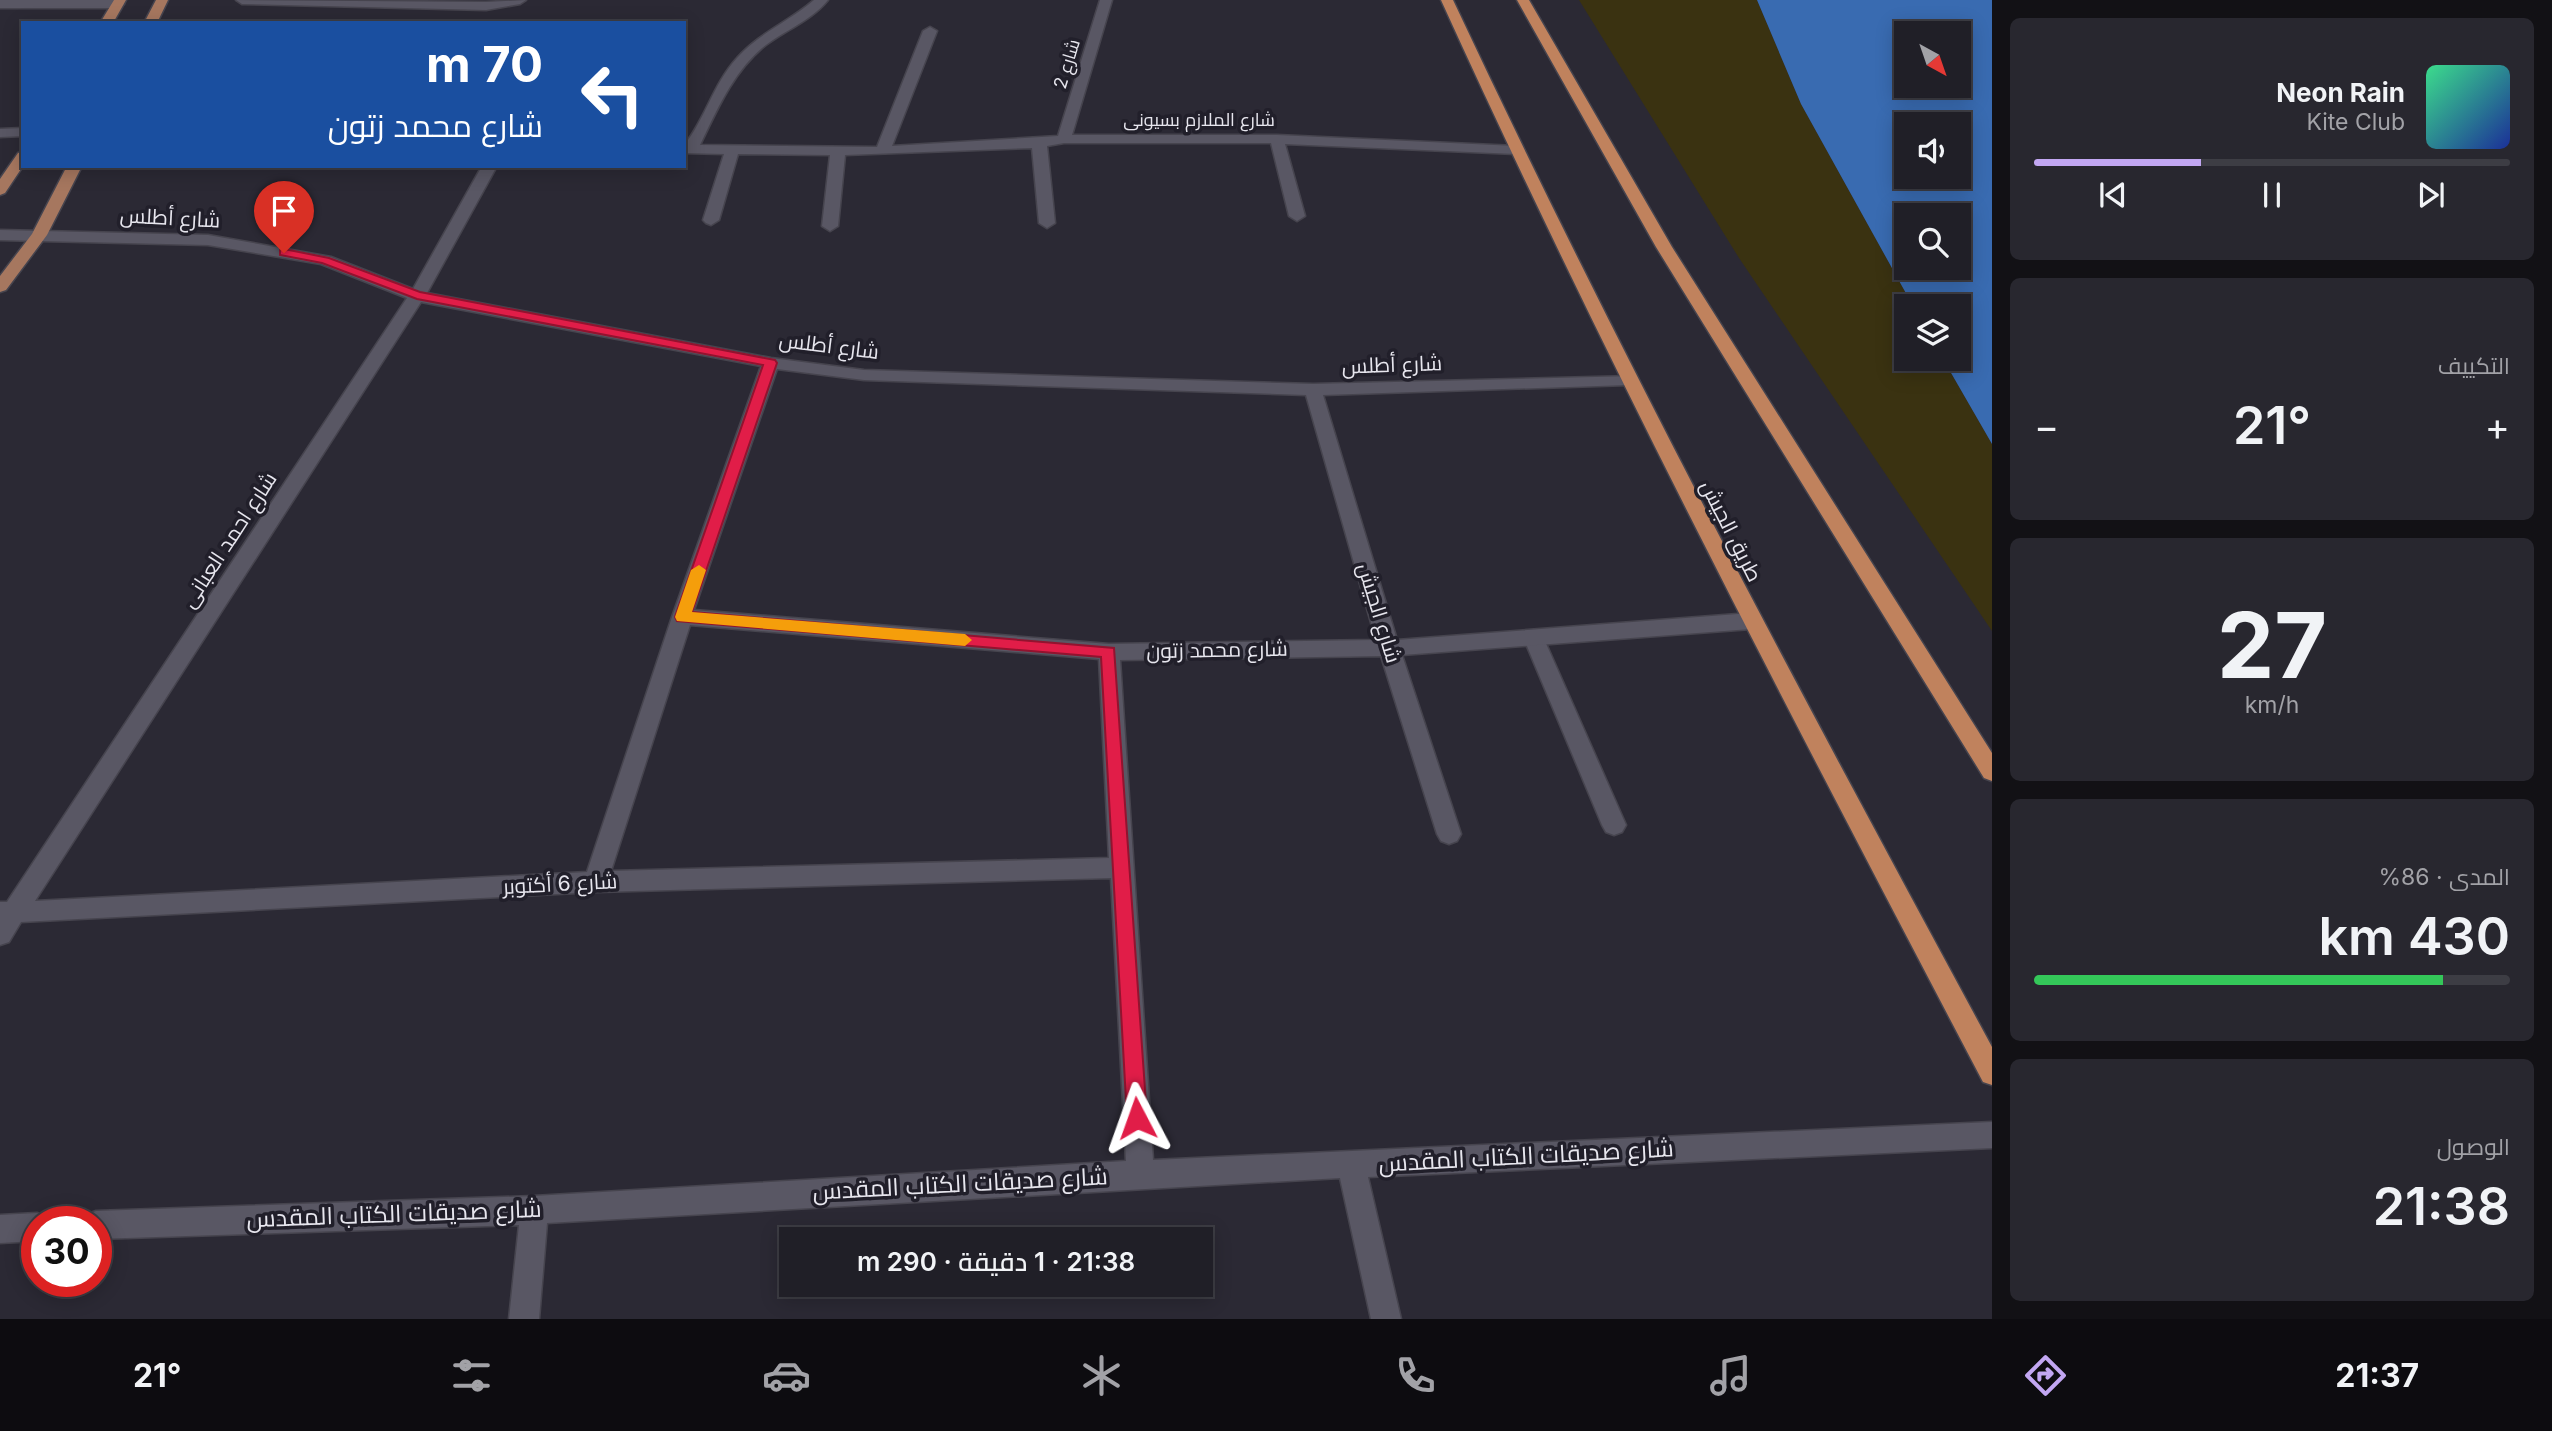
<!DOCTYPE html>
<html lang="ar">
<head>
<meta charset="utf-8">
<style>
  :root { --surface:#201f27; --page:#28272f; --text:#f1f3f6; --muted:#a2a2a7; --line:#3d3d44; --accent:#c2a7f2 }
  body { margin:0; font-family:Inter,Cairo,sans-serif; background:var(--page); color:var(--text); direction:rtl; height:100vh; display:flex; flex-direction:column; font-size:26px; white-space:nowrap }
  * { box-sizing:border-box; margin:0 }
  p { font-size:23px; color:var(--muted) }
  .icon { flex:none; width:38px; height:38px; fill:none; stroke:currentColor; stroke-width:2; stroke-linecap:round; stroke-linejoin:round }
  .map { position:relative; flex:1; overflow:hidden; direction:ltr }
  .side { display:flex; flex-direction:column; gap:18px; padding:18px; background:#121115; width:560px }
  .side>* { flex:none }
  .guide { position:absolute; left:21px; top:21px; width:665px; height:147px; border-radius:0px; box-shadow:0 4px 18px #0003,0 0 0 2px var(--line); direction:rtl; background:#1a4fa0; color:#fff; overflow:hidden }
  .needle { width:46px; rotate:140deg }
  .controls { position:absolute; left:1894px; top:21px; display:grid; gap:14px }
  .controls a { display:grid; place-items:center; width:77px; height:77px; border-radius:0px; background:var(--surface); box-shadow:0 4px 18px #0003,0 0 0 2px var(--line); font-size:35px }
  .speed { position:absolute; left:21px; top:1206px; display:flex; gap:14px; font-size:35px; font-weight:700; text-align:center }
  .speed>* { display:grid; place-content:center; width:91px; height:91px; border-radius:50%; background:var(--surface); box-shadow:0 4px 18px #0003,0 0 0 2px var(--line); line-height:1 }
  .speed .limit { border:10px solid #d22; background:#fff; color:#111 }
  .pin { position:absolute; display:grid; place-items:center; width:60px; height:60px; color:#fff; margin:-72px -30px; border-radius:50% 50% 50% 0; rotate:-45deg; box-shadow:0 0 7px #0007 }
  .pin .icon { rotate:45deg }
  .me { position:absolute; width:77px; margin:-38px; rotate:356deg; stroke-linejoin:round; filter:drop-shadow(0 0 5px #0008) }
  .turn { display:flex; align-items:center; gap:24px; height:147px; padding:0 28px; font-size:32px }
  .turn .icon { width:91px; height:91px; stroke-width:2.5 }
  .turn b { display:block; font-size:49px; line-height:60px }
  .big { font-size:52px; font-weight:600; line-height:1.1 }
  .side .widget { flex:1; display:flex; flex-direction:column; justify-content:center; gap:10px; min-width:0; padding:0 24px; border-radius:10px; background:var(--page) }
  .side .dial { align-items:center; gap:0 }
  .dial b { font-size:91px; line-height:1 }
  .song { display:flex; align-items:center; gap:21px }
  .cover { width:84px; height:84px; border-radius:10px; background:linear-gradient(135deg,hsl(150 70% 55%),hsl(230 70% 35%)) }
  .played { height:7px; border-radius:4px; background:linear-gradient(90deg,var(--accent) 35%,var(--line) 35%) }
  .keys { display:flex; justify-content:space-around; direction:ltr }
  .heat { display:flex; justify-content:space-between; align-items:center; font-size:38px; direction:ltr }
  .charge { height:10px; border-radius:5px; background:linear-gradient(90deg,#34c759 86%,var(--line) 0) }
  .trip { position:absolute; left:779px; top:1227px; width:434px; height:70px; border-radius:0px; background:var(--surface); box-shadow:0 4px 18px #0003,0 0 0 2px var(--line); font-weight:600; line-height:70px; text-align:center; direction:rtl }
  .tab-bar { display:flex; height:112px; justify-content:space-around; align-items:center; background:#0d0c10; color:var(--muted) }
  .tab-bar .icon { width:49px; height:49px }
  .tab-bar .on { color:var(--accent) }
  .tab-bar b { font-size:32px; color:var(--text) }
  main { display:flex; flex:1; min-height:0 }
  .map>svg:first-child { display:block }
</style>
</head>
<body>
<main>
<section class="side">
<div class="widget">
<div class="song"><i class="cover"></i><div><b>Neon Rain</b><p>Kite Club</p></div></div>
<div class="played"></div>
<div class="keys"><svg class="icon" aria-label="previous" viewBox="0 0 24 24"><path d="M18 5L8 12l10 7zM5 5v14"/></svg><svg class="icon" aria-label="pause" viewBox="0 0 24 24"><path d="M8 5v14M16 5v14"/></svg><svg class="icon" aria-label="next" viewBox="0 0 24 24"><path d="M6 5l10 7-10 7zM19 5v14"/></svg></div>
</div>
<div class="widget"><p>التكييف</p>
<div class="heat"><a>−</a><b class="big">21°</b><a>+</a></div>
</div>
<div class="widget dial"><b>27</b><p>km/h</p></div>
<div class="widget"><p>المدى · 86%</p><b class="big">430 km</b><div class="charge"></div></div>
<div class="widget"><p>الوصول</p><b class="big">21:38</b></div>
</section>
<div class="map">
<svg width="1992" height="1319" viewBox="0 0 1992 1319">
  <rect width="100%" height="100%" fill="#2b2934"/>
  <path fill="#3a3211" d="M1579,0H1757L1801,104L1913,306H1906V359H1943L1992,444V631L1739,258Z"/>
  <path fill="#396bb1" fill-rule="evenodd" d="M1757,0H1992V444L1943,359H1958V306H1913L1801,104ZM1906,33H1958V86H1906ZM1906,124H1958V177H1906ZM1906,215H1958V268H1906Z"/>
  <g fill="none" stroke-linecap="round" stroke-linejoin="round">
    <defs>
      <path id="service" d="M1534,631L1541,634L1544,639L1626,825L1622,832L1614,835L1606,832L1602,825L1524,639L1527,634Z"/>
      <path id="minor" d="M0,0H118L124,4L118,8H0Z
        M236,0L486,2L526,0L520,4L486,10L242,4Z
        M814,0H828C811,21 783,31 762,48C732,74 717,110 700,145L877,147L923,31L930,27L937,31L892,146L1058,136L1100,0H1112L1072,135H1277L1516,146L1523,150L1516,154L1285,144L1305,216L1297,221L1289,216L1271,143H1064L1047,146L1055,223L1047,228L1039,223L1032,148L845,155L838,226L830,231L822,226L830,155L738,154L719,220L711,225L706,223L703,220L724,154L684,153V145C704,122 713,84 737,58C759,33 790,21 814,0Z
        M23,128V136L0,137V129Z
        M482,166H497L427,293L771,358L864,370L1313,384L1634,376L1637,380L1634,384L1628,385L1323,395L1397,640L1751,613L1758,616L1761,621L1758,626L1751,629L1402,655L1461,834L1457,841L1449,844L1441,841L1437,834L1381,656L1120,660L1153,1160L1992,1122V1148L1368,1177L1401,1319H1371L1340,1178L547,1223L539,1319H509L519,1225L96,1239V1222H83L86,1215L96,1211L534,1196L1126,1161L1111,878L596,892L21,922L9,942L0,945V902H7L407,298L321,264L208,245L0,240V230L208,235L331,257L413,289ZM421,302L761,366L672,617L587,872L35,901ZM777,369L864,380L1306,395L1376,640L1109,644L694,610ZM690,625L1099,659L1109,858L611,871Z
        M37,1213L47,1217L49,1222H37V1241L0,1243V1215Z"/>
      <path id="primary" d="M114,0H126L113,23H100Z
        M156,0H168L157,23H144Z
        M23,152V166L5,193L0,195V179L18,153Z
        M67,166H82L47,235L6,290L0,292V276L32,234Z"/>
      <path id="trunk" d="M1441,0H1453C1620,356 1805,702 1992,1047V1085L1983,1082C1795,724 1608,367 1441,0Z
        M1517,0H1529L1672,247L1992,753V781L1984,778L1656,247Z"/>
    </defs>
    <use href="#service" stroke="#46444e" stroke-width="3"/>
    <use href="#minor" stroke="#46444e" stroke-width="3"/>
    <use href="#primary" stroke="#46444e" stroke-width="3"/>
    <use href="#trunk" stroke="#46444e" stroke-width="3"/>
    <use href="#service" fill="#595764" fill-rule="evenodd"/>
    <use href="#minor" fill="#595764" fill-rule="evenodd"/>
    <use href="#primary" fill="#a6775f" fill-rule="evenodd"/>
    <use href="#trunk" fill="#c0825d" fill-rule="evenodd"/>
  </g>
  <path fill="#e11d48" stroke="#92132f" stroke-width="2" d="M284,249L329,258L420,292L775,360L777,363L692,612L1114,648L1147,1118L1144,1125L1137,1128L1130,1125L1127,1118L1101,657L677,621L675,617L763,365L417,299L322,263L280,255V250Z"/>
  <path fill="#f59e0b" d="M699,565L706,570L692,612L965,634L972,640L965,646L677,621L675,617L691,570Z"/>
  <g text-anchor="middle" stroke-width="7" stroke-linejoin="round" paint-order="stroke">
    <g font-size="18" fill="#e7e6ee" stroke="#211f2a">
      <text transform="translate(1067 64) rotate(-73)" y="6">شارع 2</text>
      <text x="1199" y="126">شارع الملازم بسيونى</text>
    </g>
    <g font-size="21" fill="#e7e6ee" stroke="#211f2a">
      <text transform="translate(170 218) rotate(3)" y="7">شارع أطلس</text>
      <text transform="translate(829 346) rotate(7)" y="7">شارع أطلس</text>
      <text transform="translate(1392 365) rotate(-2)" y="7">شارع أطلس</text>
      <text transform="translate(1731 531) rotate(63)" y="7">طريق الجيش</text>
      <text transform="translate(229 540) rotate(-57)" y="7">شارع احمد العبانى</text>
      <text transform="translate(1379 613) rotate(73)" y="7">شارع الجيش</text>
      <text transform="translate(1217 650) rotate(-1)" y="7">شارع محمد زتون</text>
      <text transform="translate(560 884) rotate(-3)" y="7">شارع 6 أكتوبر</text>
    </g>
    <g font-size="24" fill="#e7e6ee" stroke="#211f2a">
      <text transform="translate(1526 1156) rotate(-3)" y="8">شارع صديقات الكتاب المقدس</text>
      <text transform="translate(960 1184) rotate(-3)" y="8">شارع صديقات الكتاب المقدس</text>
      <text transform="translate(394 1214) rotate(-2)" y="8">شارع صديقات الكتاب المقدس</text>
    </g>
  </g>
</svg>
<div class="controls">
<a><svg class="needle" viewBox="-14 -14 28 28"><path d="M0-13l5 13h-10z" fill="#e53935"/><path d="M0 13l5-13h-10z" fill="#a2a2a7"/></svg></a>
<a><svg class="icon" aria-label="sound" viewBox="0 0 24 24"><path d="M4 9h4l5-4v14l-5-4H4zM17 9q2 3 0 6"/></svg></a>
<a><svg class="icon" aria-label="search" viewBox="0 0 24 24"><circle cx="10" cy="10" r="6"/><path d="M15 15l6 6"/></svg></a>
<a><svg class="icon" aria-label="layers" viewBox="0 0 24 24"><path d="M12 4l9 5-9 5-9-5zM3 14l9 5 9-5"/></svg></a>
</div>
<div class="speed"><div class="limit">30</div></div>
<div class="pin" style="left:284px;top:253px;background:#d93025"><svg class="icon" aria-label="arrive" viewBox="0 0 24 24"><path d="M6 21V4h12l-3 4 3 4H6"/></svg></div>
<svg class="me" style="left:1137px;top:1118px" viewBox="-20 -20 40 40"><path d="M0-17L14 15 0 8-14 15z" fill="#e11d48" stroke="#fff" stroke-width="4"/></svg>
<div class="trip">21:38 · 1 دقيقة · 290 m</div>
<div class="guide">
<div class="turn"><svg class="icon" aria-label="left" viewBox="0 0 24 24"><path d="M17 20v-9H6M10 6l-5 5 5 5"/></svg><div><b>70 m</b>شارع محمد زتون</div></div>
</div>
</div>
</main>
<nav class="tab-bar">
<b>21:37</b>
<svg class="icon on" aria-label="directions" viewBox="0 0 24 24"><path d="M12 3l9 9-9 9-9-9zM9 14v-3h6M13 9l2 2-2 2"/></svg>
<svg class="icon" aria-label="music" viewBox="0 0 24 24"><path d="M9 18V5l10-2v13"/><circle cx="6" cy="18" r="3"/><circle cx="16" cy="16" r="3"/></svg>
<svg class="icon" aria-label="phone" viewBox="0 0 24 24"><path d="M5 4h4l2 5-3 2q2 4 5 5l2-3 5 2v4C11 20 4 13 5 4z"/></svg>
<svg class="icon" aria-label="climate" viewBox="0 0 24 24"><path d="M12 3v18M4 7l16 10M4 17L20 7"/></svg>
<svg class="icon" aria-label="car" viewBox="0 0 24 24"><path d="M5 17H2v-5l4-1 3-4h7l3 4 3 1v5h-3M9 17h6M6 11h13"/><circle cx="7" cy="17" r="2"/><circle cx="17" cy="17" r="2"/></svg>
<svg class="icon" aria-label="filters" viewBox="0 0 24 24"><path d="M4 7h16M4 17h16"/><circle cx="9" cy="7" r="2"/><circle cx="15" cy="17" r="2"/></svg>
<b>21°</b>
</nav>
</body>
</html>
